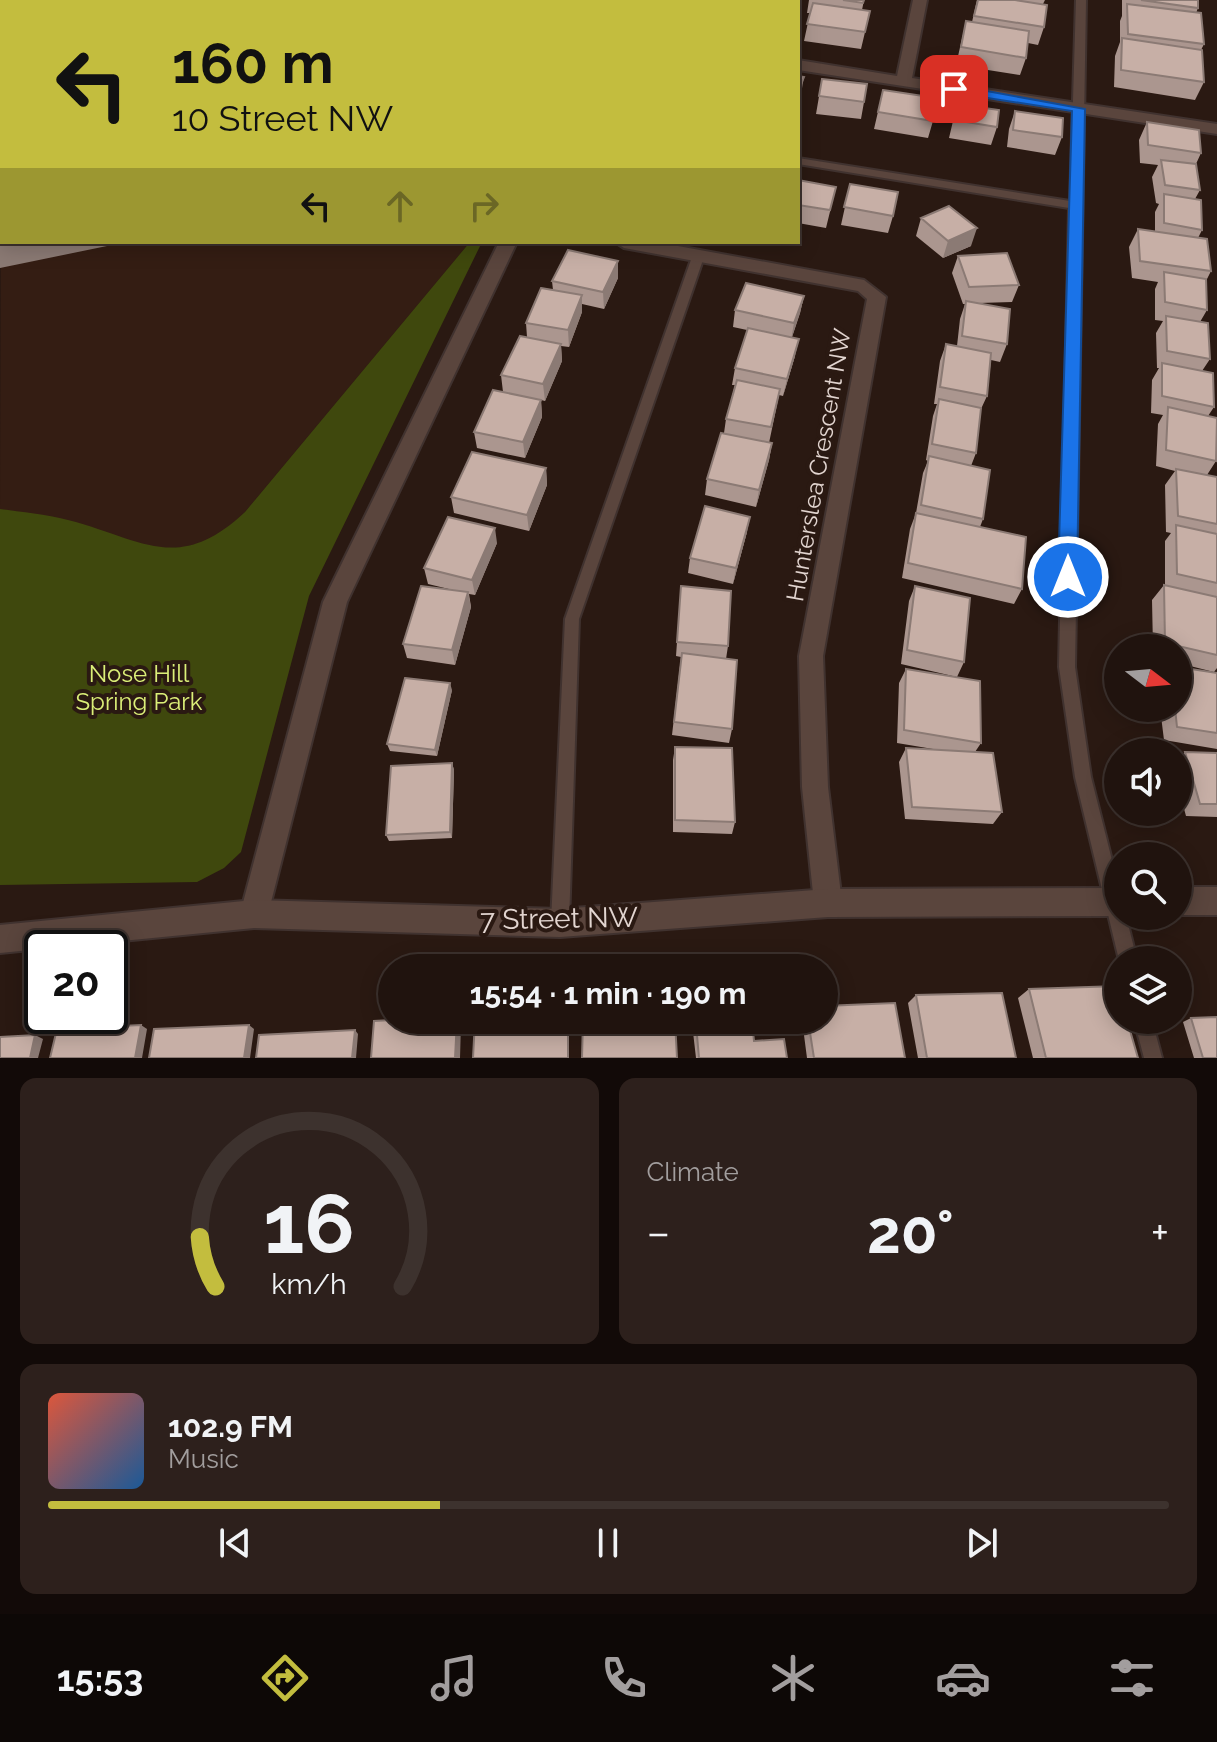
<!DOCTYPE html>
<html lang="en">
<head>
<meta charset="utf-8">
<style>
  :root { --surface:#20130e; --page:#2d201c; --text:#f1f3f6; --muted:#a29e9e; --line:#3d322e; --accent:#c3bd3e }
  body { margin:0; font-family:Raleway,sans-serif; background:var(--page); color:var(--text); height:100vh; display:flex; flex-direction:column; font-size:30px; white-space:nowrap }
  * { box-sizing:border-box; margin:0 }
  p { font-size:26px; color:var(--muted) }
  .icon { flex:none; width:44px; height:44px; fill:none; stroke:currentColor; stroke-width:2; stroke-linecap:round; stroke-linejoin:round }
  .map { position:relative; height:1058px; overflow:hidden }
  .panel { display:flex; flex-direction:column; gap:20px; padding:20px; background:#120a08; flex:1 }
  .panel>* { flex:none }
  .top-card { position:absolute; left:0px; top:0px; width:800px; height:244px; box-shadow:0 4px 20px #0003,0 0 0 2px var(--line); background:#c3bd3e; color:#111; overflow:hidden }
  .needle { width:52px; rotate:106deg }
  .tools { position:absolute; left:1104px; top:634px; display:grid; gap:16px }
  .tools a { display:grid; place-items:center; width:88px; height:88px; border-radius:50%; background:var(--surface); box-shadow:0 4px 20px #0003,0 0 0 2px var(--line); font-size:40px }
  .speed { position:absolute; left:24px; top:930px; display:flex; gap:16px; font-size:40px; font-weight:700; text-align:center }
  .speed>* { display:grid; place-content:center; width:104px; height:104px; border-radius:50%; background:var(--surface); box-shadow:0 4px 20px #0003,0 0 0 2px var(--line); line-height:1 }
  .speed .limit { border:4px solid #111; border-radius:12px; background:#fff; color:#111 }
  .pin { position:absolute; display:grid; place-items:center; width:68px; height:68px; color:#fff; margin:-34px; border-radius:16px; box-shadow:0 4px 12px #0006 }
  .me { position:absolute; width:88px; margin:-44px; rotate:0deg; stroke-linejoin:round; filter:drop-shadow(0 0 6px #0008) }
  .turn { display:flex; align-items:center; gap:28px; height:168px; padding:0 40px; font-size:36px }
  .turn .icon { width:104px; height:104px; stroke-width:2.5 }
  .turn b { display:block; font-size:56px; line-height:68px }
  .lanes { display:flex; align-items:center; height:76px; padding:0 40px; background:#0003; justify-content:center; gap:40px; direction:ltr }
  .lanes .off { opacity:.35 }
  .big { font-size:60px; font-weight:700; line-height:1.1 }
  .panel .card { flex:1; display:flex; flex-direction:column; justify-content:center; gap:12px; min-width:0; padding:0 28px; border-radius:16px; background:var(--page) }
  .panel .dial { align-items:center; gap:0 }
  .dial svg { height:208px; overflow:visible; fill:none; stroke:var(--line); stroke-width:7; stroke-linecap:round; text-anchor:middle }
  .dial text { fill:var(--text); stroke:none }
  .song { display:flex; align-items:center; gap:24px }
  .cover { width:96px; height:96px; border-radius:12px; background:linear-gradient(135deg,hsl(10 70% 55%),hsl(210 70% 35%)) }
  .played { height:8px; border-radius:4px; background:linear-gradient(90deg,var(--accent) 35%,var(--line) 35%) }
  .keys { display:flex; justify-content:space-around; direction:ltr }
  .heat { display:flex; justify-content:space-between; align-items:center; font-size:44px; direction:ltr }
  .panel .tiles { flex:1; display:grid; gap:20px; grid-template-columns:1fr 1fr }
  .card:last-child { grid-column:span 2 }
  .trip { position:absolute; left:378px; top:954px; width:460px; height:80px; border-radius:40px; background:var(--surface); box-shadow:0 4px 20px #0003,0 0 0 2px var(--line); font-weight:700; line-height:80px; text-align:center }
  .tabs { display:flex; height:128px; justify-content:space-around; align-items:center; background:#0d0806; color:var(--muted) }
  .tabs .icon { width:56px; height:56px }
  .tabs .current { color:var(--accent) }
  .tabs b { font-size:36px; color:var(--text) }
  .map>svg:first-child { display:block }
</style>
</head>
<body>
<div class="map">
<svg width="1217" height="1058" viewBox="0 0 1217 1058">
  <rect width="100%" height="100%" fill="#2a1912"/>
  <path fill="#341d13" d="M2,32V242H470L245,512L225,531L204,542L184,547L153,549L66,520L0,509Z"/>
  <path fill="#3f480d" d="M470,242H482L309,596L241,852L224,868L197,882L0,885V509C22,512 46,514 68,520C142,539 178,575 245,512Z"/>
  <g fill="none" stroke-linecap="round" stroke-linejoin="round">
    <defs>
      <path id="service" d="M258,0H268L267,2H257Z
        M757,0H767L766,2H756Z
        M1076,0H1086L1075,667L1091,777L1118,884V916H1126L1137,960H1119L1075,777L1059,667L1069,208L798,164V158L1070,201Z
        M699,250L705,254L579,619L569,923L566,929L560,932L554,929L551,923L565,619L693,254Z
        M1134,1020H1152L1162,1058H1144Z"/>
      <path id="minor" d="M913,0H927L912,78L1217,124V134L798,70V60L897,76Z
        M0,16H2V24H0Z
        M499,242H517L347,602L268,914L264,924L254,928L244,924L240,914L323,602Z
        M615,242H656L864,280L886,297L823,656L828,787L842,903L838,913L828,917L818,913L814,903L802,787L799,656L867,299L858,291L624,248Z"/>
      <path id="tertiary" d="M1178,887H1217V915H1178Z
        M1118,888V916L828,917L560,937L254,928L0,953V925L254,900L560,909L828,889Z"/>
    </defs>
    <use href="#service" stroke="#40322f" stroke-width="4"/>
    <use href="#minor" stroke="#40322f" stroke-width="4"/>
    <use href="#tertiary" stroke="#40322f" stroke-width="4"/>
    <use href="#service" fill="#5a453d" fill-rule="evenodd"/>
    <use href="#minor" fill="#5a453d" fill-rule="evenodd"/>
    <use href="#tertiary" fill="#5a453d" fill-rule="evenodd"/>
  </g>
  <path fill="#ab968f" d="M0,0H50L49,1L42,2H2V5H0Z
    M809,0H864L862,10L870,11L861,49L804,41L810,13H807Z
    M977,0H1045L1043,4L1044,27L1038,45L1028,43L1026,58L1020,75L956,65L966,21L972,22Z
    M1122,0H1198V8L1196,13L1204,44L1201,50L1204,82L1195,100L1114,87L1115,56L1120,42V21L1122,16Z
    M822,79L864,102L861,119L816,114Z
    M883,90L933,121L928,138L874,129Z
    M957,104L997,127L991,145L949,138Z
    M1015,111L1062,137L1055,155L1007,147L1009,129Z
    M1147,122L1201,153L1196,164L1200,190L1195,199L1202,230L1198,238L1211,271L1206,281L1207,310L1200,322L1210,359L1202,371L1214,407L1208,416L1216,461L1207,475L1217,477V668L1214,672L1178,663V648H1153L1152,600L1164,585H1165V541L1171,533L1166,532L1165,485L1175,471L1156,466L1158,424L1163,415L1151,413L1152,380L1159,368H1157L1156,333L1163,321L1155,320V289L1158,282L1132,278L1129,247L1138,229L1155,232V212L1159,204L1156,203L1152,177L1158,165L1140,163L1139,140Z
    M798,180L836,187L826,228L798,223Z
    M850,184L893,216L888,233L841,225Z
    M921,218L971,246L943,258L916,236Z
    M958,256L1019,285L1012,302L979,303L1007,344L1000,362L991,360L987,396L981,409L976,453L971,466L983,519L980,527L1022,589L1014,604L902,578L910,529L916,513L923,473L928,461L926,460L933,416L937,404H934L940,361L946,344L957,346L960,319L965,304H963L952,273Z
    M618,261V278L604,309L582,304V312L569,347L561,346L562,361L545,401L541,400L542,417L525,458L477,448L474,432L503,392L501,375L527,337L526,323L553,290L552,281Z
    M804,296L800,313L792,337L795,356L783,396L779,395L769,443H772L769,460L756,507L705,495L707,479L724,433L726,419L735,385H732L735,368L747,330L733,327L735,310Z
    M546,468L547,485L529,531L454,513L451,497Z
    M747,532L733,584L688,573L690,558Z
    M497,543L475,595L469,594L471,607L455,665L407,658L403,644L453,590L428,584L424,568Z
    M681,586L728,646L726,659L732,729L729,743L672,735L681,657L676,656Z
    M915,586L964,662L957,677L901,664L909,601Z
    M906,669L981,743L975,752L1002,812L993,824L905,819L899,762L906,748L939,750L897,743L899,683Z
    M1217,673V749L1164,740L1160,708H1178Z
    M452,690L437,756L390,751L387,744Z
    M675,747L735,822L732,834L673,832V760Z
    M1185,752L1217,753V817L1186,816L1178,787V759Z
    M452,763L454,770L452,838L389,841L386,835Z
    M1029,989L1138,1058H1033L1018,998Z
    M916,995L1016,1058H918L908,1003Z
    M1191,1018L1217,1058H1194L1183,1022Z
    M802,1020H824L905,1058H807Z
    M696,1024L754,1041L787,1058H696L693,1032Z"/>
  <path fill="#8b7a74" d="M804,77L801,94L798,102V91Z
    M977,228L971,246L943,258L948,241Z
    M0,239H2V242H106L107,246L0,268Z
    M618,261V278L604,309L603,292Z
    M582,295V312L569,347L568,330Z
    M804,296L800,313L791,340L794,323Z
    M799,339L795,356L783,396L787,379Z
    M561,344L562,361L545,401L543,384Z
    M541,400L542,417L525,458L523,442Z
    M772,443L769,460L756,507L759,490Z
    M546,468L547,485L529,531L527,515Z
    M750,517L747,532L733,584L736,568Z
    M495,528L497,543L475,595L472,580Z
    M468,592L471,607L455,665L452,650Z
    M450,683L452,690L437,756L435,750Z
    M452,763L454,770L452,838L450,832Z
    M457,1020H458L461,1025L460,1058H455Z
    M141,1025L147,1029L142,1058H135Z
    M249,1025L254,1029L250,1058H244Z
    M355,1030L358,1034L356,1058H352Z
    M35,1035L43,1039L38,1058H30Z"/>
  <path fill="#c7afa6" stroke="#8b7a74" stroke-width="2" d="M658,0H707L706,2H672Z
    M843,0H864L863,3Z
    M978,0H1015L1047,5L1044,27L974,16Z
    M1141,0H1198V8Z
    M813,3L870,11L865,32L807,24Z
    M1127,4L1201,13L1204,44L1128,34Z
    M966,21L1029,31L1026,58L961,47Z
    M1122,38L1202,50L1204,82L1121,70Z
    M798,76L804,77L798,91Z
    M2,78V239H0V79Z
    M822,79L867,84L864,102L819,96Z
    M883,90L937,98L933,121L878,112Z
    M957,104L999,110L997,127L954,120Z
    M1015,111L1063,118L1062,137L1013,130Z
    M1147,122L1199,130L1201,153L1148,145Z
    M1161,160L1196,164L1200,190L1165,185Z
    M798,180L836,187L830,210L798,205Z
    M850,184L898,192L893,216L844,207Z
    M1164,194L1201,200L1202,230L1164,223Z
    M949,206L977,228L948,241L921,218Z
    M1138,229L1207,239L1211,271L1140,261Z
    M568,250L618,261L603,292L552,281Z
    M1007,253L1019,285L969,287L958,256Z
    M1164,272L1206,279L1207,310L1165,302Z
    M746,283L804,296L794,323L735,310Z
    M541,288L582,295L568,330L526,323Z
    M966,301L1010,309L1007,344L962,336Z
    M1166,316L1208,323L1210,359L1167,351Z
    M748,328L799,339L787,379L735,368Z
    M520,336L561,344L543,384L501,375Z
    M946,344L991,353L987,396L940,387Z
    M1162,363L1213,373L1214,407L1162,396Z
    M737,380L780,389L771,427L726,419Z
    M493,390L541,400L523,442L474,432Z
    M939,399L981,408L976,453L932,444Z
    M1168,407L1217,418L1216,461L1166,450Z
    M721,433L772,443L759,490L707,479Z
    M472,452L546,468L527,515L451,497Z
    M929,456L990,470L983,519L921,505Z
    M1176,469L1217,477V524L1178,516Z
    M705,506L750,517L736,568L690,558Z
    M916,513L1026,537L1022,589L908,563Z
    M448,517L495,528L472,580L424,568Z
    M1176,525L1217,534V583L1177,574Z
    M1164,585L1217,597V655L1165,643Z
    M421,586L468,592L452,650L403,644Z
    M681,586L731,591L728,646L677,642Z
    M915,586L970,598L964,662L907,650Z
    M682,653L737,660L732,729L674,722Z
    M1178,667L1217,673V733L1177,727L1175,708H1178Z
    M906,669L980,681L981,743L904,730Z
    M405,678L450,683L435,750L387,744Z
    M675,747L732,748L735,822L675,820Z
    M906,748L993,753L1002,812L912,807Z
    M1185,752L1217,753V804H1200Z
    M452,763L450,832L386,835L391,766Z
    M1118,986V1020H1127L1138,1058H1046L1029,989Z
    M1002,993L1016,1058H927L916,995Z
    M895,1003L905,1058H814L808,1020H824V1006Z
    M1217,1017V1058H1203L1191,1018Z
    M392,1020H457L455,1058H371L374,1021Z
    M475,1020H568V1058H473Z
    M583,1020H675L677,1058H582Z
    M752,1021L754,1041L784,1039L787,1058H699L696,1024Z
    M141,1025L135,1058H50L57,1029Z
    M249,1025L244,1058H149L154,1029Z
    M355,1030L352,1058H256L259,1035Z
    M35,1035L30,1058H0V1037Z"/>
  <path fill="#1a73e8" stroke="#114b97" stroke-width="2" d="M954,85L1085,109L1077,577L1068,585L1058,577L1072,111L949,92L948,89Z"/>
  <g text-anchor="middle" stroke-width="8" stroke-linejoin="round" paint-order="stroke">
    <g font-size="24" fill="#e2d5d0" stroke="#2a1912">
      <text transform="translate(819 465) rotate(-80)" y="8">Hunterslea Crescent NW</text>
    </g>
    <g font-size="24" fill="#dbef78" stroke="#2a1912">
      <text x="139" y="682">Nose Hill<tspan x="139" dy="28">Spring Park</tspan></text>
    </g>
    <g font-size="28" fill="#e2d5d0" stroke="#2a1912">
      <text transform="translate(559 918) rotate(-1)" y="10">7 Street NW</text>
    </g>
  </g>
</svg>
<div class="tools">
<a><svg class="needle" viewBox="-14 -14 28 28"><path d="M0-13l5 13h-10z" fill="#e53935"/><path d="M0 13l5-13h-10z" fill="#a29e9e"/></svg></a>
<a><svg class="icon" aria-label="sound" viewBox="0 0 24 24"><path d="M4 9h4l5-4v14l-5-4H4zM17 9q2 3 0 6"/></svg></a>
<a><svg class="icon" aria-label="search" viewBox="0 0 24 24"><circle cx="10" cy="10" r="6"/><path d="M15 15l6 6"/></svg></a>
<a><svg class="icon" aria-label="layers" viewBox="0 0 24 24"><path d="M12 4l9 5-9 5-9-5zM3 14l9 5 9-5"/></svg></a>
</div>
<div class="speed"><div class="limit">20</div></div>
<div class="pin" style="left:954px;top:89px;background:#d93025"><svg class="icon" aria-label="arrive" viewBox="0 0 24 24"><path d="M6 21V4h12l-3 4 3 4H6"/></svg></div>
<svg class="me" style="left:1068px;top:577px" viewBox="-20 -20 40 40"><circle r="17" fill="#1a73e8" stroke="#fff" stroke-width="3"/><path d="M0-11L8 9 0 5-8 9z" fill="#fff"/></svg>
<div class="trip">15:54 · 1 min · 190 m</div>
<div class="top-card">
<div class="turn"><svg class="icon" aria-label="left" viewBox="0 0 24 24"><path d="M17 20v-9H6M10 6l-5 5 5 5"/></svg><div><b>160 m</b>10 Street NW</div></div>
<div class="lanes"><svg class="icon" aria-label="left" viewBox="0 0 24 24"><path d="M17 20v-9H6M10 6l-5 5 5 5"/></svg><svg class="icon off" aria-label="ahead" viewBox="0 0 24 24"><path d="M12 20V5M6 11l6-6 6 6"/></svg><svg class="icon off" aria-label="right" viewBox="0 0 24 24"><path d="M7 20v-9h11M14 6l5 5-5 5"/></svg></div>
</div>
</div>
<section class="panel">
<div class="tiles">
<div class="card dial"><svg viewBox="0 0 100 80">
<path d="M14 69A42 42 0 1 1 86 69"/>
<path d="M14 69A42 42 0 0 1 8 50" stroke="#c3bd3e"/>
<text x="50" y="56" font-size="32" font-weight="700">16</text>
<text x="50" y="72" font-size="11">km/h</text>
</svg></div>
<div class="card"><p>Climate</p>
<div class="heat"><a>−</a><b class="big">20°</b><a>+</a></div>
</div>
<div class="card">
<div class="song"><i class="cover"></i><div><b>102.9 FM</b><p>Music</p></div></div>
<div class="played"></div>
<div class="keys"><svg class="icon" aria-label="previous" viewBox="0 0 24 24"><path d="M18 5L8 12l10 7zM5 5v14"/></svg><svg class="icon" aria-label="pause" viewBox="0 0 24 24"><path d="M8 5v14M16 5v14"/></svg><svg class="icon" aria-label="next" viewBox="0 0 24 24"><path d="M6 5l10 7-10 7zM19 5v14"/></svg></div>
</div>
</div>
</section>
<nav class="tabs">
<b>15:53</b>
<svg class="icon current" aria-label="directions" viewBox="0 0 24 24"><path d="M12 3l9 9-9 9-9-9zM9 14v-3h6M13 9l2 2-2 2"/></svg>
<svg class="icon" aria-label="music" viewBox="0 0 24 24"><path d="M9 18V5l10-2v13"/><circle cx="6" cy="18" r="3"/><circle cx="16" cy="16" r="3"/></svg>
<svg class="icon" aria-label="phone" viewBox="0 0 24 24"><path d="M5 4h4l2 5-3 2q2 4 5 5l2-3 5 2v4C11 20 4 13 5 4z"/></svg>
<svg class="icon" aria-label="climate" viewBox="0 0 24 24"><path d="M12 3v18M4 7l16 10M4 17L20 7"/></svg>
<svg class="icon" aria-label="car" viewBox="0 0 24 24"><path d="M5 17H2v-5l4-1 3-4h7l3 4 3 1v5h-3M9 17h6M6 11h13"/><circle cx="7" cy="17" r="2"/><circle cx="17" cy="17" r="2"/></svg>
<svg class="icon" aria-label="filters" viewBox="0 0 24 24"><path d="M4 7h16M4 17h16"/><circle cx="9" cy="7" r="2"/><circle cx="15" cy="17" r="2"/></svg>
</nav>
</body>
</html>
